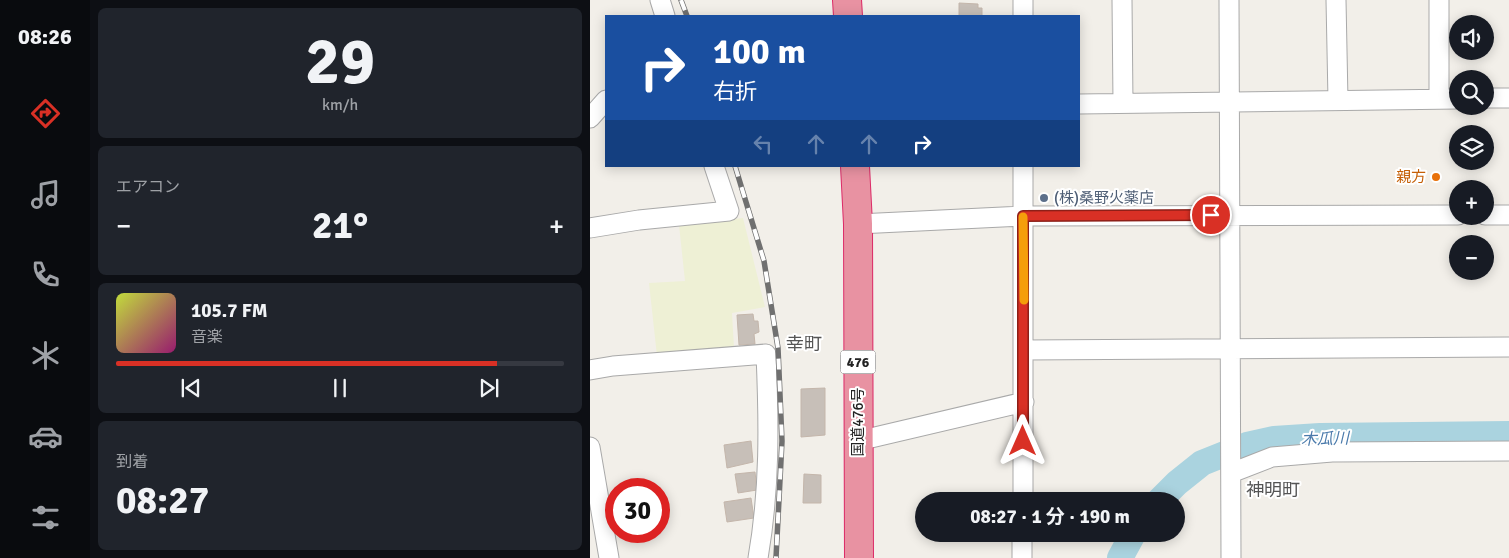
<!DOCTYPE html>
<html lang="ja">
<head>
<meta charset="utf-8">
<style>
  :root { --surface:#171b24; --page:#20242c; --text:#f1f3f6; --muted:#9ea1a6; --line:#363941; --accent:#d93025 }
  body { margin:0; font-family:Signika,"Noto Sans JP",sans-serif; background:var(--page); color:var(--text); height:100vh; display:flex; flex-direction:column; font-size:19px; white-space:nowrap }
  * { box-sizing:border-box; margin:0 }
  p { font-size:16px; color:var(--muted) }
  .icon { flex:none; width:28px; height:28px; fill:none; stroke:currentColor; stroke-width:2; stroke-linecap:round; stroke-linejoin:round }
  .map { position:relative; flex:1; overflow:hidden }
  .drawer { display:flex; flex-direction:column; gap:8px; padding:8px; background:#0d0f14; width:500px }
  .drawer>* { flex:none }
  .top-card { position:absolute; left:15px; top:15px; width:475px; height:152px; border-radius:0px; box-shadow:0 2px 12px #0003; background:#1a4fa0; color:#fff; overflow:hidden }
  .controls { position:absolute; left:859px; top:15px; display:grid; gap:10px }
  .controls a { display:grid; place-items:center; width:45px; height:45px; border-radius:50%; background:var(--surface); box-shadow:0 2px 12px #0003; font-size:25px }
  .speed { position:absolute; left:15px; top:478px; display:flex; gap:10px; font-size:25px; font-weight:700; text-align:center }
  .speed>* { display:grid; place-content:center; width:65px; height:65px; border-radius:50%; background:var(--surface); box-shadow:0 2px 12px #0003; line-height:1 }
  .speed .limit { border:8px solid #d22; background:#fff; color:#111 }
  .pin { position:absolute; display:grid; place-items:center; width:42px; height:42px; color:#fff; margin:-21px; border:2px solid #fff; border-radius:50%; box-shadow:0 1px 5px #0007 }
  .me { position:absolute; width:55px; margin:-28px; rotate:0deg; stroke-linejoin:round; filter:drop-shadow(0 0 4px #0008) }
  .turn { display:flex; align-items:center; gap:18px; height:105px; padding:0 25px; font-size:22px }
  .turn .icon { width:65px; height:65px; stroke-width:2.5 }
  .turn b { display:block; font-size:35px; line-height:42px }
  .lanes { display:flex; align-items:center; height:48px; padding:0 25px; background:#0003; justify-content:center; gap:25px; direction:ltr }
  .lanes .off { opacity:.35 }
  .big { font-size:38px; font-weight:700; line-height:1.1 }
  .drawer .widget { flex:1; display:flex; flex-direction:column; justify-content:center; gap:8px; min-width:0; padding:0 18px; border-radius:8px; background:var(--page) }
  .drawer .dial { align-items:center; gap:0 }
  .dial b { font-size:65px; line-height:1 }
  .song { display:flex; align-items:center; gap:15px }
  .cover { width:60px; height:60px; border-radius:8px; background:linear-gradient(135deg,hsl(70 70% 55%),hsl(320 70% 35%)) }
  .played { height:5px; border-radius:2px; background:linear-gradient(90deg,var(--accent) 85%,var(--line) 85%) }
  .keys { display:flex; justify-content:space-around; direction:ltr }
  .heat { display:flex; justify-content:space-between; align-items:center; font-size:28px; direction:ltr }
  .trip { position:absolute; left:325px; top:492px; width:270px; height:50px; border-radius:25px; background:var(--surface); box-shadow:0 2px 12px #0003; font-weight:700; line-height:50px; text-align:center }
  main { display:flex; flex:1; min-height:0 }
  .tabs { display:flex; flex-direction:column; width:90px; justify-content:space-around; align-items:center; background:#090b0e; color:var(--muted) }
  .tabs .icon { width:35px; height:35px }
  .tabs .current { color:var(--accent) }
  .tabs b { font-size:22px; color:var(--text) }
  .map>svg:first-child { display:block }
</style>
</head>
<body>
<main>
<nav class="tabs">
<b>08:26</b>
<svg class="icon current" aria-label="directions" viewBox="0 0 24 24"><path d="M12 3l9 9-9 9-9-9zM9 14v-3h6M13 9l2 2-2 2"/></svg>
<svg class="icon" aria-label="music" viewBox="0 0 24 24"><path d="M9 18V5l10-2v13"/><circle cx="6" cy="18" r="3"/><circle cx="16" cy="16" r="3"/></svg>
<svg class="icon" aria-label="phone" viewBox="0 0 24 24"><path d="M5 4h4l2 5-3 2q2 4 5 5l2-3 5 2v4C11 20 4 13 5 4z"/></svg>
<svg class="icon" aria-label="climate" viewBox="0 0 24 24"><path d="M12 3v18M4 7l16 10M4 17L20 7"/></svg>
<svg class="icon" aria-label="car" viewBox="0 0 24 24"><path d="M5 17H2v-5l4-1 3-4h7l3 4 3 1v5h-3M9 17h6M6 11h13"/><circle cx="7" cy="17" r="2"/><circle cx="17" cy="17" r="2"/></svg>
<svg class="icon" aria-label="filters" viewBox="0 0 24 24"><path d="M4 7h16M4 17h16"/><circle cx="9" cy="7" r="2"/><circle cx="15" cy="17" r="2"/></svg>
</nav>
<section class="drawer">
<div class="widget dial"><b>29</b><p>km/h</p></div>
<div class="widget"><p>エアコン</p>
<div class="heat"><a>−</a><b class="big">21°</b><a>+</a></div>
</div>
<div class="widget">
<div class="song"><i class="cover"></i><div><b>105.7 FM</b><p>音楽</p></div></div>
<div class="played"></div>
<div class="keys"><svg class="icon" aria-label="previous" viewBox="0 0 24 24"><path d="M18 5L8 12l10 7zM5 5v14"/></svg><svg class="icon" aria-label="pause" viewBox="0 0 24 24"><path d="M8 5v14M16 5v14"/></svg><svg class="icon" aria-label="next" viewBox="0 0 24 24"><path d="M6 5l10 7-10 7zM19 5v14"/></svg></div>
</div>
<div class="widget"><p>到着</p><b class="big">08:27</b></div>
</section>
<div class="map">
<svg width="919" height="558" viewBox="0 0 919 558">
  <rect width="100%" height="100%" fill="#f2efe9"/>
  <path fill="#eef0d5" d="M153,218L175,307L142,313L144,348L67,356L59,283L95,281L89,225Z"/>
  <g fill="none" stroke-linecap="round" stroke-linejoin="round">
    <path stroke="#aad3df" stroke-width="26" d="M569,501L587,483L612,463L657,445L684,439L730,436L919,434
      M530,558L543,534"/>
  </g>
  <path fill="#c7bfb8" stroke="#c4b6ab" d="M369,3L388,4V8H392V16H369Z
    M163,314L164,321H168L169,332L164,334L165,344L149,345L147,315Z
    M235,388V435L211,437V389Z
    M161,441L163,462L137,468L134,445Z
    M165,472L167,490L148,493L145,474Z
    M214,474L231,475V503H213Z
    M161,498L164,518L137,522L134,502Z"/>
  <g fill="none" stroke-linecap="round" stroke-linejoin="round">
    <defs>
      <path id="minor" d="M70,0L75,16
        M532,0L533,103
        M639,0L641,558
        M746,0L748,100
        M849,0V99
        M433,16V0
        M895,98H919
        M489,104L868,99
        M0,118L16,100
        M433,166V501
        M895,215H919
        M268,224L433,216L868,215
        M0,228L49,220L139,211L124,166
        M434,350L919,347
        M0,370L23,366L176,354C179,424 180,489 168,558
        M268,441L434,402
        M0,447L19,558
        M641,473L682,457L742,452L919,451
        M432,558V534"/>
      <path id="highway" d="M257,0L258,16
        M265,166L268,224L269,558"/>
    </defs>
    <use href="#minor" stroke="#a9a9a9" stroke-width="21"/>
    <use href="#highway" stroke="#dc2a67" stroke-width="30"/>
    <use href="#minor" stroke="#fff" stroke-width="19"/>
    <use href="#highway" stroke="#e892a2" stroke-width="28"/>
    <defs>
      <path id="rail" d="M91,0L97,16
        M145,166L174,261L188,348L192,441L186,558"/>
    </defs>
    <use href="#rail" stroke="#707070" stroke-width="5.5"/>
    <use href="#rail" stroke="#fff" stroke-width="4" stroke-dasharray="11" stroke-linecap="butt"/>
  </g>
  <g fill="none" stroke-linecap="round" stroke-linejoin="round">
    <defs>
      <path id="route" d="M433,441V216L621,215"/>
    </defs>
    <use href="#route" stroke="#8d1f18" stroke-width="12"/>
    <use href="#route" stroke="#d93025" stroke-width="9"/>
    <path stroke="#f59e0b" stroke-width="9" d="M433,217L434,300"/>
  </g>
  <circle fill="#e8710a" stroke="#fff" stroke-width="2" cx="846" cy="177" r="5"/>
  <circle fill="#5c6f8a" stroke="#fff" stroke-width="2" cx="454" cy="198" r="5"/>
  <g text-anchor="middle" stroke-width="4" stroke-linejoin="round" paint-order="stroke">
    <rect fill="#fff" stroke="#646464" stroke-width="1" x="250.5" y="350.5" width="35" height="23" rx="4"/>
    <g font-size="14" font-weight="bold" fill="#222">
      <text x="268" y="367">476</text>
    </g>
    <g font-size="15" fill="#c56008" stroke="#fff" text-anchor="end">
      <text x="836" y="182">親方</text>
    </g>
    <g font-size="15" fill="#4e5e75" stroke="#fff" text-anchor="start">
      <text x="464" y="203">(株)桑野火薬店</text>
    </g>
    <g font-size="15" fill="#222" stroke="#fff">
      <text transform="translate(268 422) rotate(-90)" y="5">国道476号</text>
    </g>
    <g font-size="16" font-style="italic" fill="#4a7aab" stroke="#fff">
      <text transform="translate(735 438) rotate(-1)" y="6">木瓜川</text>
    </g>
    <g font-size="18" fill="#555" stroke="#fff">
      <text x="214" y="350">幸町</text>
      <text x="683" y="496">神明町</text>
    </g>
  </g>
</svg>
<div class="controls">
<a><svg class="icon" aria-label="sound" viewBox="0 0 24 24"><path d="M4 9h4l5-4v14l-5-4H4zM17 9q2 3 0 6"/></svg></a>
<a><svg class="icon" aria-label="search" viewBox="0 0 24 24"><circle cx="10" cy="10" r="6"/><path d="M15 15l6 6"/></svg></a>
<a><svg class="icon" aria-label="layers" viewBox="0 0 24 24"><path d="M12 4l9 5-9 5-9-5zM3 14l9 5 9-5"/></svg></a>
<a>+</a>
<a>−</a>
</div>
<div class="speed"><div class="limit">30</div></div>
<div class="pin" style="left:621px;top:215px;background:#d93025"><svg class="icon" aria-label="arrive" viewBox="0 0 24 24"><path d="M6 21V4h12l-3 4 3 4H6"/></svg></div>
<svg class="me" style="left:433px;top:441px" viewBox="-20 -20 40 40"><path d="M0-17L14 15 0 8-14 15z" fill="#d93025" stroke="#fff" stroke-width="4"/></svg>
<div class="trip">08:27 · 1 分 · 190 m</div>
<div class="top-card">
<div class="turn"><svg class="icon" aria-label="right" viewBox="0 0 24 24"><path d="M7 20v-9h11M14 6l5 5-5 5"/></svg><div><b>100 m</b>右折</div></div>
<div class="lanes"><svg class="icon off" aria-label="left" viewBox="0 0 24 24"><path d="M17 20v-9H6M10 6l-5 5 5 5"/></svg><svg class="icon off" aria-label="ahead" viewBox="0 0 24 24"><path d="M12 20V5M6 11l6-6 6 6"/></svg><svg class="icon off" aria-label="ahead" viewBox="0 0 24 24"><path d="M12 20V5M6 11l6-6 6 6"/></svg><svg class="icon" aria-label="right" viewBox="0 0 24 24"><path d="M7 20v-9h11M14 6l5 5-5 5"/></svg></div>
</div>
</div>
</main>
</body>
</html>
